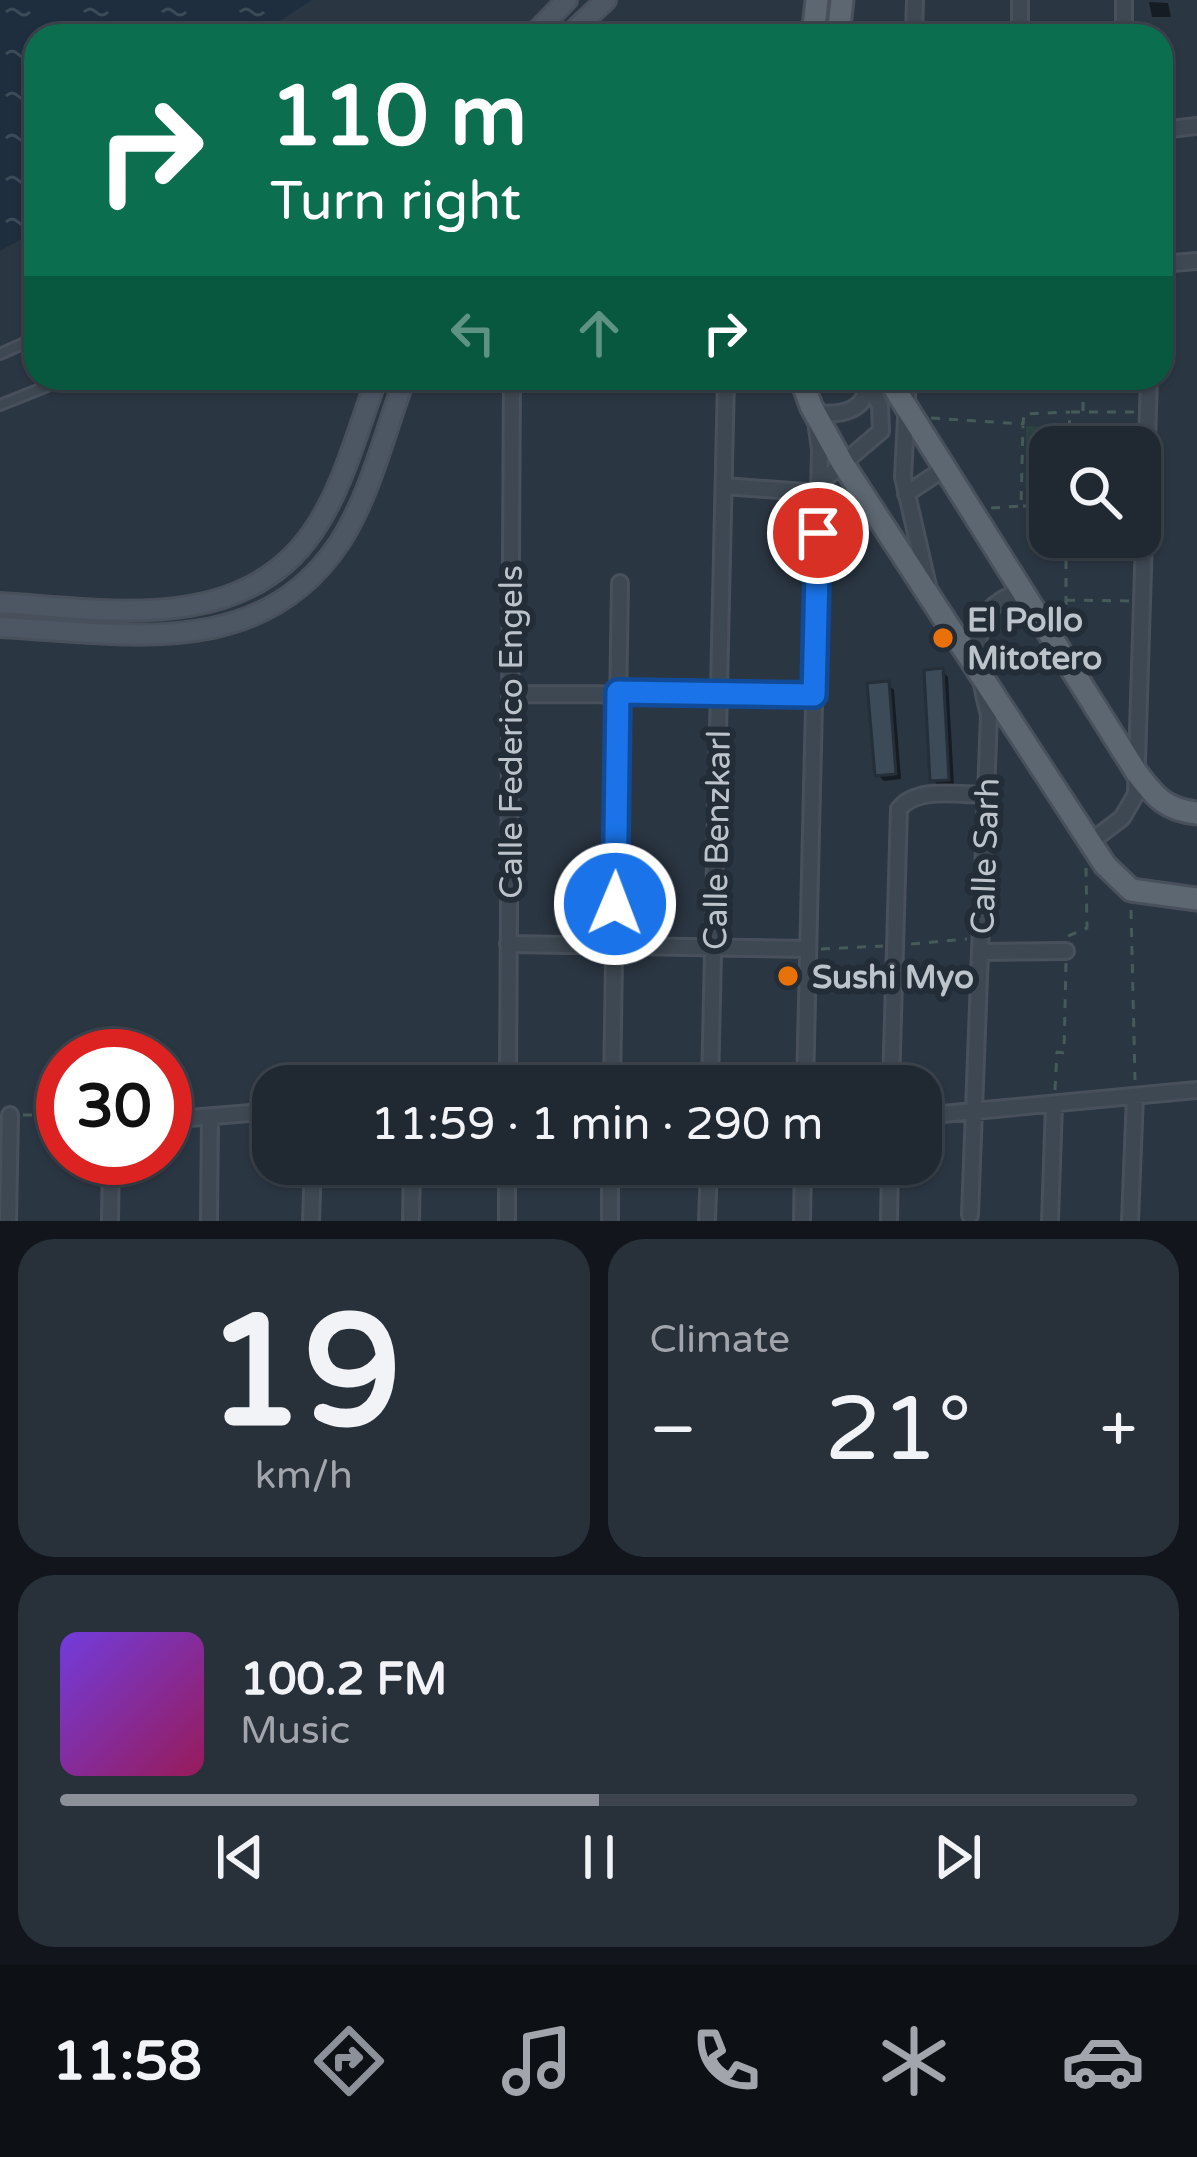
<!DOCTYPE html>
<html lang="en">
<head>
<meta charset="utf-8">
<style>
  :root { --surface:#202832; --page:#28303a; --text:#f1f3f6; --muted:#a2a6ac; --line:#3d444d; --accent:#8c9099 }
  body { margin:0; font-family:"Varela Round",sans-serif; background:var(--page); color:var(--text); height:100vh; display:flex; flex-direction:column; font-size:45px; white-space:nowrap }
  * { box-sizing:border-box; margin:0 }
  p { font-size:39px; color:var(--muted) }
  .icon { flex:none; width:66px; height:66px; fill:none; stroke:currentColor; stroke-width:2; stroke-linecap:round; stroke-linejoin:round }
  .map { position:relative; height:1221px; overflow:hidden }
  .drawer { display:flex; flex-direction:column; gap:18px; padding:18px; background:#12161c; flex:1 }
  .drawer>* { flex:none }
  .guide { position:absolute; left:24px; top:24px; width:1149px; height:366px; border-radius:36px; box-shadow:0 3px 9px #0004,0 0 0 3px var(--line); background:#0b6e4f; color:#fff; overflow:hidden }
  .tools { position:absolute; left:1029px; top:426px; display:grid; gap:24px }
  .tools a { display:grid; place-items:center; width:132px; height:132px; border-radius:24px; background:var(--surface); box-shadow:0 3px 9px #0004,0 0 0 3px var(--line); font-size:60px }
  .speed { position:absolute; left:36px; top:1029px; display:flex; gap:24px; font-size:60px; font-weight:700; text-align:center }
  .speed>* { display:grid; place-content:center; width:156px; height:156px; border-radius:50%; background:var(--surface); box-shadow:0 3px 9px #0004,0 0 0 3px var(--line); line-height:1 }
  .speed .limit { border:18px solid #d22; background:#fff; color:#111 }
  .pin { position:absolute; display:grid; place-items:center; width:102px; height:102px; color:#fff; margin:-51px; border:6px solid #fff; border-radius:50%; box-shadow:0 3px 12px #0007 }
  .me { position:absolute; width:132px; margin:-66px; rotate:1deg; stroke-linejoin:round; filter:drop-shadow(0 0 9px #0008) }
  .turn { display:flex; align-items:center; gap:42px; height:252px; padding:0 48px; font-size:54px }
  .turn .icon { width:156px; height:156px; stroke-width:2.5 }
  .turn b { display:block; font-size:84px; line-height:102px }
  .lanes { display:flex; align-items:center; height:114px; padding:0 48px; background:#0003; justify-content:center; gap:60px; direction:ltr }
  .lanes .off { opacity:.35 }
  .big { font-size:90px; font-weight:600; line-height:1.1 }
  .drawer .card { flex:1; display:flex; flex-direction:column; justify-content:center; gap:18px; min-width:0; padding:0 42px; border-radius:36px; background:var(--page) }
  .drawer .dial { align-items:center; gap:0 }
  .dial b { font-size:156px; line-height:1 }
  .song { display:flex; align-items:center; gap:36px }
  .cover { width:144px; height:144px; border-radius:18px; background:linear-gradient(135deg,hsl(260 70% 55%),hsl(330 70% 35%)) }
  .played { height:12px; border-radius:6px; background:linear-gradient(90deg,var(--accent) 50%,var(--line) 50%) }
  .keys { display:flex; justify-content:space-around; direction:ltr }
  .heat { display:flex; justify-content:space-between; align-items:center; font-size:66px; direction:ltr }
  .drawer .tiles { flex:1; display:grid; gap:18px; grid-template-columns:1fr 1fr }
  .card:last-child { grid-column:span 2 }
  .trip { position:absolute; left:252px; top:1065px; width:690px; height:120px; border-radius:36px; background:var(--surface); box-shadow:0 3px 9px #0004,0 0 0 3px var(--line); font-weight:600; line-height:120px; text-align:center }
  .tabs { display:flex; height:192px; justify-content:space-around; align-items:center; background:#0d1014; color:var(--muted) }
  .tabs .icon { width:84px; height:84px }
  .tabs .active { color:var(--accent) }
  .tabs b { font-size:54px; color:var(--text) }
  .map>svg:first-child { display:block }
</style>
</head>
<body>
<div class="map">
<svg width="1197" height="1221" viewBox="0 0 1197 1221">
  <defs>
    <pattern id="water-ripples" width="26" height="14" patternUnits="userSpaceOnUse" patternTransform="scale(3)"><rect width="26" height="14" fill="#1e2e3f"/><path d="M2 4q2-2 4 0t4 0M15 11q2-2 4 0t4 0" fill="none" stroke="#3d4b59"/></pattern>
  </defs>
  <rect width="100%" height="100%" fill="#2a3642"/>
  <path fill="#2c4243" d="M1026,426L1065,427L1064,447H1050V490L1025,489Z"/>
  <path fill="url(#water-ripples)" d="M0,0H312L257,36H36V231L0,251Z"/>
  <path fill="#0007" d="M1149,2L1168,3L1171,17H1152Z
    M1161,71L1169,75L1170,85H1161Z
    M942,671L948,677L954,785L939,786L933,780Z
    M887,684L894,690L901,779L884,781L878,775Z"/>
  <path fill="#3d4a57" stroke="#252f39" stroke-width="3" d="M943,668L949,780L930,781L924,670Z
    M889,681L896,774L875,776L867,683Z"/>
  <g fill="none" stroke-linecap="round" stroke-linejoin="round">
    <defs>
      <path id="lane" d="M0,354L36,338
        M0,405L55,383"/>
      <path id="street" d="M1124,0V36
        M914,36L915,0
        M1020,36V0
        M1161,130L1197,126
        M1161,264L1197,261
        M908,378L903,477L928,586
        M820,483L881,431L880,406L869,382
        M724,486L819,493
        M906,494L945,468
        M510,694L814,695
        M1089,843L1122,818L1136,794L1149,378
        M508,944L808,949
        M980,952L1066,951
        M508,1086L512,378
        M612,1086L620,583
        M710,1086L726,378
        M805,1086L820,450L815,413C843,416 870,410 867,378
        M891,1086L899,809C917,786 959,795 986,795
        M921,1116L1197,1090
        M165,1120L273,1111
        M970,1215L989,715C982,689 969,634 989,611C996,601 1011,596 1021,589
        M8,1221L10,1115
        M110,1221L111,1158
        M209,1221L210,1117
        M311,1221L313,1164
        M411,1221L412,1164
        M507,1221V1164
        M610,1221V1164
        M707,1221L709,1164
        M802,1221L803,1164
        M889,1221L890,1164
        M1050,1221L1054,1104
        M1130,1221L1135,1096"/>
      <path id="secondary" d="M532,36L567,0
        M568,36L606,0
        M0,603C107,610 244,635 314,530C344,486 358,428 377,378
        M0,627C123,633 260,663 340,542C371,494 385,431 405,378"/>
      <path id="primary" d="M813,36L817,0
        M838,36L842,0
        M801,378L811,406L843,464L1105,865L1131,890L1197,899
        M888,378L1137,773C1155,797 1166,810 1197,813"/>
    </defs>
    <use href="#lane" stroke="#48515b" stroke-width="14"/>
    <use href="#street" stroke="#48515b" stroke-width="20"/>
    <use href="#secondary" stroke="#48515b" stroke-width="24"/>
    <use href="#primary" stroke="#48515b" stroke-width="27"/>
    <path stroke="#465a5a" stroke-width="3" stroke-dasharray="9 9" stroke-linecap="butt" d="M1083,411V378
      M931,418L1023,424L1024,414L1070,412
      M1068,447L1070,412H1135
      M1023,506H1050
      M991,508L1021,506L1023,426
      M1066,600L1129,601
      M1055,617L1066,610V537
      M1131,910L1135,1080
      M1068,936L1087,928L1086,868
      M911,944L967,939
      M821,949L883,946
      M1055,1090L1057,1052L1064,1053L1066,963
      M23,1115H63"/>
    <use href="#lane" stroke="#3e4852" stroke-width="8"/>
    <use href="#street" stroke="#3e4852" stroke-width="14"/>
    <use href="#secondary" stroke="#4d5764" stroke-width="18"/>
    <use href="#primary" stroke="#5d6771" stroke-width="21"/>
  </g>
  <g fill="none" stroke-linecap="round" stroke-linejoin="round">
    <defs>
      <path id="route" d="M615,904L618,692L814,695L818,533"/>
    </defs>
    <use href="#route" stroke="#114b97" stroke-width="30"/>
    <use href="#route" stroke="#1a73e8" stroke-width="21"/>
  </g>
  <g fill="#e8710a" stroke="#232d37" stroke-width="4.5">
    <circle cx="943" cy="638" r="12"/>
    <circle cx="788" cy="976" r="12"/>
  </g>
  <g text-anchor="middle" stroke-width="12" stroke-linejoin="round" paint-order="stroke">
    <g font-size="33" font-weight="bold" fill="#bcc3cb" stroke="#232d37" text-anchor="start">
      <text x="967" y="631">El Pollo<tspan x="967" dy="38">Mitotero</tspan></text>
      <text x="812" y="988">Sushi Myo</text>
    </g>
    <g font-size="33" fill="#bcc3cb" stroke="#232d37">
      <text transform="translate(510 732) rotate(-90)" y="12">Calle Federico Engels</text>
      <text transform="translate(716 840) rotate(-89)" y="12">Calle Benzkarl</text>
      <text transform="translate(984 856) rotate(-88)" y="12">Calle Sarh</text>
    </g>
  </g>
</svg>
<div class="tools">
<a><svg class="icon" aria-label="search" viewBox="0 0 24 24"><circle cx="10" cy="10" r="6"/><path d="M15 15l6 6"/></svg></a>
</div>
<div class="speed"><div class="limit">30</div></div>
<div class="pin" style="left:818px;top:533px;background:#d93025"><svg class="icon" aria-label="arrive" viewBox="0 0 24 24"><path d="M6 21V4h12l-3 4 3 4H6"/></svg></div>
<svg class="me" style="left:615px;top:904px" viewBox="-20 -20 40 40"><circle r="17" fill="#1a73e8" stroke="#fff" stroke-width="3"/><path d="M0-11L8 9 0 5-8 9z" fill="#fff"/></svg>
<div class="trip">11:59 · 1 min · 290 m</div>
<div class="guide">
<div class="turn"><svg class="icon" aria-label="right" viewBox="0 0 24 24"><path d="M7 20v-9h11M14 6l5 5-5 5"/></svg><div><b>110 m</b>Turn right</div></div>
<div class="lanes"><svg class="icon off" aria-label="left" viewBox="0 0 24 24"><path d="M17 20v-9H6M10 6l-5 5 5 5"/></svg><svg class="icon off" aria-label="ahead" viewBox="0 0 24 24"><path d="M12 20V5M6 11l6-6 6 6"/></svg><svg class="icon" aria-label="right" viewBox="0 0 24 24"><path d="M7 20v-9h11M14 6l5 5-5 5"/></svg></div>
</div>
</div>
<section class="drawer">
<div class="tiles">
<div class="card dial"><b>19</b><p>km/h</p></div>
<div class="card"><p>Climate</p>
<div class="heat"><a>−</a><b class="big">21°</b><a>+</a></div>
</div>
<div class="card">
<div class="song"><i class="cover"></i><div><b>100.2 FM</b><p>Music</p></div></div>
<div class="played"></div>
<div class="keys"><svg class="icon" aria-label="previous" viewBox="0 0 24 24"><path d="M18 5L8 12l10 7zM5 5v14"/></svg><svg class="icon" aria-label="pause" viewBox="0 0 24 24"><path d="M8 5v14M16 5v14"/></svg><svg class="icon" aria-label="next" viewBox="0 0 24 24"><path d="M6 5l10 7-10 7zM19 5v14"/></svg></div>
</div>
</div>
</section>
<nav class="tabs">
<b>11:58</b>
<svg class="icon active" aria-label="directions" viewBox="0 0 24 24"><path d="M12 3l9 9-9 9-9-9zM9 14v-3h6M13 9l2 2-2 2"/></svg>
<svg class="icon" aria-label="music" viewBox="0 0 24 24"><path d="M9 18V5l10-2v13"/><circle cx="6" cy="18" r="3"/><circle cx="16" cy="16" r="3"/></svg>
<svg class="icon" aria-label="phone" viewBox="0 0 24 24"><path d="M5 4h4l2 5-3 2q2 4 5 5l2-3 5 2v4C11 20 4 13 5 4z"/></svg>
<svg class="icon" aria-label="climate" viewBox="0 0 24 24"><path d="M12 3v18M4 7l16 10M4 17L20 7"/></svg>
<svg class="icon" aria-label="car" viewBox="0 0 24 24"><path d="M5 17H2v-5l4-1 3-4h7l3 4 3 1v5h-3M9 17h6M6 11h13"/><circle cx="7" cy="17" r="2"/><circle cx="17" cy="17" r="2"/></svg>
</nav>
</body>
</html>
